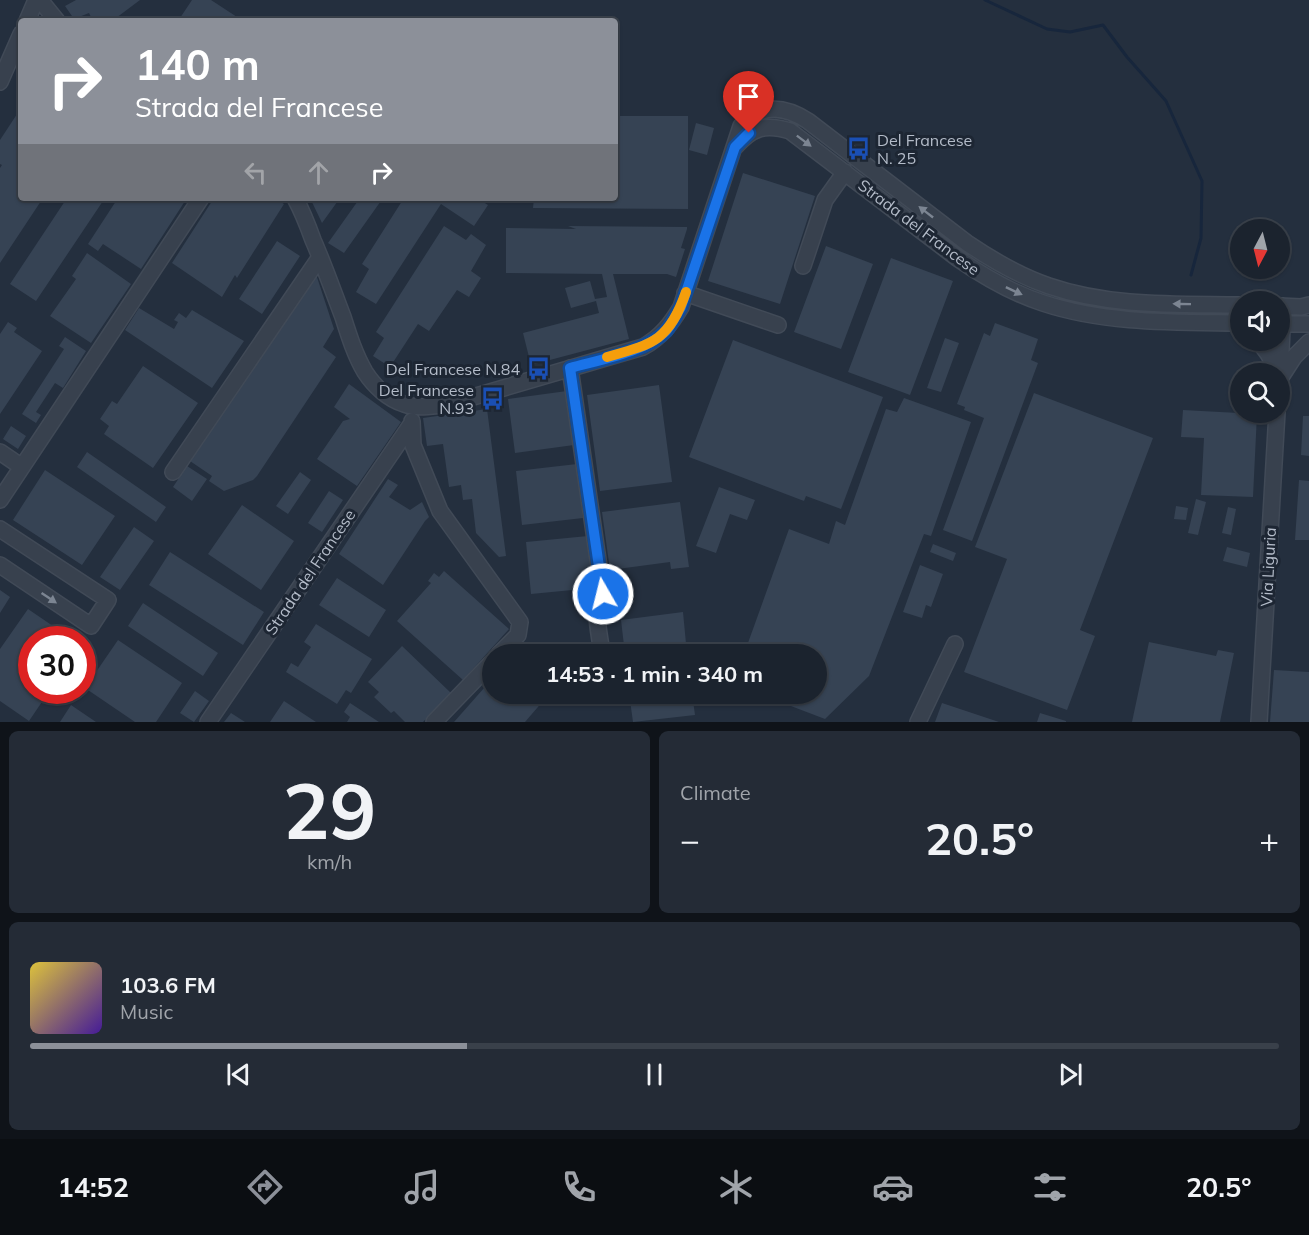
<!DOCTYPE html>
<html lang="en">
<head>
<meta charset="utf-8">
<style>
  :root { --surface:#1b232e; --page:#242b36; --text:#f1f3f6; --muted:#a0a4aa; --line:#39404a; --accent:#8c9099 }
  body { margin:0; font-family:Mulish,sans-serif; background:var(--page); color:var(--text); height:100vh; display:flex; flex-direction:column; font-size:22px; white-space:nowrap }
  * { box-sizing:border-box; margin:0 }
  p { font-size:20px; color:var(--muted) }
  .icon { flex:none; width:33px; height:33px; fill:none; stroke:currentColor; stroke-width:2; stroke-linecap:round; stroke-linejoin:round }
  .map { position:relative; height:722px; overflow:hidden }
  .details { display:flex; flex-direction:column; gap:9px; padding:9px; background:#0f1319; flex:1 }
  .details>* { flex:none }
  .hud { position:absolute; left:18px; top:18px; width:600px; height:183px; border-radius:6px; box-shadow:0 2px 4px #0004,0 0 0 2px var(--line); background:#8c9099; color:#fff; overflow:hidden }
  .needle { width:39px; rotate:187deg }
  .controls { position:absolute; left:1230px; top:219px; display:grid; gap:12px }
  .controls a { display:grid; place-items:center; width:60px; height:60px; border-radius:50%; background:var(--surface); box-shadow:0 2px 4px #0004,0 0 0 2px var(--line); font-size:30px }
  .speed { position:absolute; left:18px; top:626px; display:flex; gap:12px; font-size:30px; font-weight:700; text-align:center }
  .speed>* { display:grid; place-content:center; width:78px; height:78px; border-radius:50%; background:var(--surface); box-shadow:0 2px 4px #0004,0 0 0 2px var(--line); line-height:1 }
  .speed .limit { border:9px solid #d22; background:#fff; color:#111 }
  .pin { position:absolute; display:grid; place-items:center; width:51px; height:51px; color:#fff; margin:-62px -26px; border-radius:50% 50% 50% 0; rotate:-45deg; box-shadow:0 0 6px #0007 }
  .pin .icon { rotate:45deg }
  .me { position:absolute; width:66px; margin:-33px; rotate:352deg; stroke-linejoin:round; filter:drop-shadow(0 0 4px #0008) }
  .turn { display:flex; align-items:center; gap:21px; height:126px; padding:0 18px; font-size:27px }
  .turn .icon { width:78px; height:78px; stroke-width:2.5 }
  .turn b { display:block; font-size:42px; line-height:51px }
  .lanes { display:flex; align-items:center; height:57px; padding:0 18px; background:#0003; justify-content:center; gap:30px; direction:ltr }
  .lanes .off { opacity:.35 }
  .big { font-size:45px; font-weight:700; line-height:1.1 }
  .details .card { flex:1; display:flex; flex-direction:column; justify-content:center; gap:9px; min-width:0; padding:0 21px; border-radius:9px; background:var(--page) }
  .details .dial { align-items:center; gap:0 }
  .dial b { font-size:78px; line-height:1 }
  .song { display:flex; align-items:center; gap:18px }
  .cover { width:72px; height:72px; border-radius:9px; background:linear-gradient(135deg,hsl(50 70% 55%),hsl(260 70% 35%)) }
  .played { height:6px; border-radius:3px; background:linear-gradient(90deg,var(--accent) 35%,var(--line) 35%) }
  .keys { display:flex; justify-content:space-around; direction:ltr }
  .heat { display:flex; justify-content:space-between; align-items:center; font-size:33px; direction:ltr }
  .details .tiles { flex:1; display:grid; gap:9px; grid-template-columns:1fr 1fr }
  .card:last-child { grid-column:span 2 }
  .trip { position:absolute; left:482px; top:644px; width:345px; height:60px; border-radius:30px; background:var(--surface); box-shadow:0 2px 4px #0004,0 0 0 2px var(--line); font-weight:700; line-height:60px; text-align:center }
  .tab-bar { display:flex; height:96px; justify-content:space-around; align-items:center; background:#0b0e12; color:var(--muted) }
  .tab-bar .icon { width:42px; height:42px }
  .tab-bar .selected { color:var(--accent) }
  .tab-bar b { font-size:27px; color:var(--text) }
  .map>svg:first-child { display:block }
</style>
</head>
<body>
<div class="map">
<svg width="1309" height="722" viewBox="0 0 1309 722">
  <rect width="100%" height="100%" fill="#242f3e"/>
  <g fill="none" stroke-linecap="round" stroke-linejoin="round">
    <path stroke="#17263c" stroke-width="3" d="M985,0L1047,29L1070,32L1103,25L1127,57L1166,101L1202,181L1201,238L1191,275"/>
  </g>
  <path fill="#364354" d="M76,0H140L112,21H93L89,13L74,19L65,6Z
    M192,0H211L237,17L234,21H178Z
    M21,108V198H43L0,263V168L2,165L0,164V140Z
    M615,116H688V209L533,208L534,198H615Z
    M696,123L714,128L707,155L689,150Z
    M743,173L815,196L780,304L708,281Z
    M67,198H105L36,301L10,284Z
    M118,198H187L141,269L103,244L98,251L88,244Z
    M214,198H275L284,204L237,278L235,275L222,297L172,263Z
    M310,198H340L322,223Z
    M360,198H383L344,253L328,243Z
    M404,198H477L488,205L474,226L441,204L376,304L356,292L369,269L362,264Z
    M444,226L466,240L471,234L486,245L471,271L481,278L469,297L457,290L429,331L418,324L390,367L373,356L384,338L376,332Z
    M568,226L687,227V229L681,248L685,249L676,277L667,274H613L629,339L531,365L523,333L599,313L596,301L571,308L565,288L590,281L595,299L607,297L602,274L506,273V228L576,229Z
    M277,241L300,256L262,314L239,299Z
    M826,246L873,264L841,349L794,332Z
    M87,253L131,284L91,343L50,316L76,279L72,276Z
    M891,258L953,281L910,395L848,372Z
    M315,271L334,329L323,347L336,357L257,476L253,480L224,491L209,481L212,476L190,461Z
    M139,308L174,329L178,322L174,320L179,313L186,318L192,310L244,341L212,388L125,330Z
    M8,322L17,328L14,332L42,351L0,414V334Z
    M995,323L1038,339L1031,360L1038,363L972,541L943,530L984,418L964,410L965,407L957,404L984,333L990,336Z
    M65,337L86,351L63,388L55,383L36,412L41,415L36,423L22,414L64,349L59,346Z
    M945,338L959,343L941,392L927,388Z
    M733,340L883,397L841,509L806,496L804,501L689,457Z
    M143,366L198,403L153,468L104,434L109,426L100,419L112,401L117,404Z
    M349,384L401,422L357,486L317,459L343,421L350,419L334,407Z
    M659,385L672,482L600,491L587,395Z
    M567,391L574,445L515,453L508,399Z
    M1034,393L1153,438L1080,630L1095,636L1067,710L964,672L1007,559L975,547Z
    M904,398L971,422L931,536L924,534L869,676L825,719L757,693H816V654H744L789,529L829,544L836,521L845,525L886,409L897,412Z
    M487,409L506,556L499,557L476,533L472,499L463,500L461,485L449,487L443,444L427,446L423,418Z
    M1183,410L1257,414L1253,497L1201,495L1204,438L1181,437Z
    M1303,416H1309V456L1301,455Z
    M11,426L26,436L18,449L3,439Z
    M87,452L166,507L156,522L77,467Z
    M577,464L583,518L522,525L516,471Z
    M187,466L207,479L192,501L173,487Z
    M45,470L115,516L82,565L13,520Z
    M300,472L311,480L288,514L276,506Z
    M388,479L398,485L389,497L410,510L422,502L429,517L425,521L383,585L339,554Z
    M1299,480L1309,481V540H1295Z
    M719,487L755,500L747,520L730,514L716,553L696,546Z
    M329,491L343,500L322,532L308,523Z
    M1196,499L1206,502L1198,535L1188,533Z
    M680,502L689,567L671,569L670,562L610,570L602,512Z
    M242,505L294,541L261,590L208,554Z
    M1176,506L1188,508L1186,520L1174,519Z
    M1228,507L1236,509L1231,535L1222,533Z
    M134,527L154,541L120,590L100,577Z
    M588,536L593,588L531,594L526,542Z
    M933,544L956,553L953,561L930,552Z
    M1227,547L1250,553L1247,567L1223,561Z
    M170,552L264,612L243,645L149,585Z
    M920,565L943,574L931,607L926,605L922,618L903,612Z
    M444,571L509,629L463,680L397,621L431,583L428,581L434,573L439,577Z
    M337,578L386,610L369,637L319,605Z
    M0,590L10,597L0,613Z
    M143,603L218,653L203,676L128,626Z
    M28,609L72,639H32V690H50L29,721L0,701V649Z
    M683,612L687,654H625L621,620Z
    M316,624L372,659L351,693L346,690L337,704L286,672L291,663L298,667L311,647L304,642Z
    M118,640L182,683L156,722H135L85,688Z
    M1149,642L1216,656L1218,650L1234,653L1220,722H1132Z
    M402,646L451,693L423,722H405L394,711L391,713L374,697L379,692L368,682Z
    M1274,670L1309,672V722H1270Z
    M492,679V693H550L525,722H454Z
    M195,691L209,701L194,722L180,713Z
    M629,693H692L695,715L633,722Z
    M284,701L316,722H270Z
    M350,703L379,722H347L350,717L344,712Z
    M942,703L999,722H935Z
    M71,705L96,722H60Z
    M231,713L245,722H224Z
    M1040,713L1066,721V722H1037Z"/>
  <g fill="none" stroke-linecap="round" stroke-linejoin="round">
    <defs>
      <path id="minor" d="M40,0L57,21
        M27,21L36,0
        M0,82L21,34
        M735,147C752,128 765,123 790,131L957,258C983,276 1012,293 1043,303C1106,324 1175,322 1240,323
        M295,198C302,211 308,226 313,240C324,265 333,291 343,317C349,336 355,355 365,372C374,386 388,399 404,404C418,409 434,406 449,404L643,347C661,337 671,324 681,307L741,126C760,103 785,106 808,121L967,243C992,260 1020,276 1049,286C1110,307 1177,304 1240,305
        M803,266L825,200L845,172
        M685,293L778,325
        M1280,306L1301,307L1309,305
        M1280,324H1309
        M1256,340C1266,348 1273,361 1277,374
        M570,368L603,594C602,599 599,603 598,608C595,618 601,643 602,654
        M1280,374L1283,306
        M1281,377L1294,357L1309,342
        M412,421L413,445L440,511L520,622L518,635L499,654
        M0,452L22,467
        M173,472L320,257
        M0,500L201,198
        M0,529L108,600L91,626L0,565
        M208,722L412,423
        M434,722L492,662
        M918,722L955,644
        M1259,722L1277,412"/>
    </defs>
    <use href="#minor" stroke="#414a57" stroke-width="18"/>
    <use href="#minor" stroke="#38414e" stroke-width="15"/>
  </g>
  <defs><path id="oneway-solid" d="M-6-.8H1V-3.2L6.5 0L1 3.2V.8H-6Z" transform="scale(1.5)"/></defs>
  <g fill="#7c8592">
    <use href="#oneway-solid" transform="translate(804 141) rotate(37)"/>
    <use href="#oneway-solid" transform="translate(926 212) rotate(-142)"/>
    <use href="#oneway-solid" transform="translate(1014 291) rotate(25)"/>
    <use href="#oneway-solid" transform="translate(1182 304) rotate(-179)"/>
    <use href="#oneway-solid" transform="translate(49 598) rotate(34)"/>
  </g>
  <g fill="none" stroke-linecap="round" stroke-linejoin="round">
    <defs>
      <path id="route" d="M603,594L570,368C598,360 646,352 666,331C672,324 676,315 681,307L735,147L749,133"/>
    </defs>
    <use href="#route" stroke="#114b97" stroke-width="15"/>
    <use href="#route" stroke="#1a73e8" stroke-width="10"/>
    <path stroke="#f59e0b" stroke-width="10" d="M607,357C653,344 669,341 686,292"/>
  </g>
  <defs>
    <symbol id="bus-bare" viewBox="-9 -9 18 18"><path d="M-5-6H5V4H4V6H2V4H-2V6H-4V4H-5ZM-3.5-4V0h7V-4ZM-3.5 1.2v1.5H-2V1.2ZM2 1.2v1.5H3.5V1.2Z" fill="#1a4fb4" stroke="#1d2633" stroke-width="2.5" paint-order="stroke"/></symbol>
  </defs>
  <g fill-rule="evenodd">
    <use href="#bus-bare" x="842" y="132" width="33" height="33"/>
    <use href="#bus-bare" x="522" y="352" width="33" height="33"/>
    <use href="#bus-bare" x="476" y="382" width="33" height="33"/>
  </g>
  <g text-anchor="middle" stroke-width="6" stroke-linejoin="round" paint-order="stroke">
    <g font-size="16" fill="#b4bcc9" stroke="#1d2633" text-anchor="end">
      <text x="877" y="146" text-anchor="start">Del Francese<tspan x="877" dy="18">N. 25</tspan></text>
      <text x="520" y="375">Del Francese N.84</text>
      <text x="474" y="396">Del Francese<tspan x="474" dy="18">N.93</tspan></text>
    </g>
    <g font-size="16" fill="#b4bcc9" stroke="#1d2633">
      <text transform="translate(919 227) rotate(37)" y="6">Strada del Francese</text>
      <text transform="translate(1268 567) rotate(-87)" y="6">Via Liguria</text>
      <text transform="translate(310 572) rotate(-56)" y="6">Strada del Francese</text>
    </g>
  </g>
</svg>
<div class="controls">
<a><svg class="needle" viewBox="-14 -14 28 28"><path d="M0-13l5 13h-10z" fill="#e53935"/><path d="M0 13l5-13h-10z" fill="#a0a4aa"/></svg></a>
<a><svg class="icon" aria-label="sound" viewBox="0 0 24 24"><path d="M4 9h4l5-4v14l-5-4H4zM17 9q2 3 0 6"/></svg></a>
<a><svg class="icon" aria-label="search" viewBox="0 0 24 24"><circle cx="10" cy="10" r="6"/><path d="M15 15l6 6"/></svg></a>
</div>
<div class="speed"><div class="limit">30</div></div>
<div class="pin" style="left:749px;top:133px;background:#d93025"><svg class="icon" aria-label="arrive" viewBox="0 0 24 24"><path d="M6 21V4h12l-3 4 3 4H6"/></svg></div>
<svg class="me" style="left:603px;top:594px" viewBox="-20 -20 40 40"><circle r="17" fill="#1a73e8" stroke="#fff" stroke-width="3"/><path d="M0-11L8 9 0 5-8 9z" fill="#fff"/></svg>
<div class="trip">14:53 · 1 min · 340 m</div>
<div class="hud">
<div class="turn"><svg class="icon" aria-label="right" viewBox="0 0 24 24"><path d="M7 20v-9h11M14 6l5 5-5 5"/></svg><div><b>140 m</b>Strada del Francese</div></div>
<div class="lanes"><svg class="icon off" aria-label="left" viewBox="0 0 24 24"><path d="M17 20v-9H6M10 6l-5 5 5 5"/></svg><svg class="icon off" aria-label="ahead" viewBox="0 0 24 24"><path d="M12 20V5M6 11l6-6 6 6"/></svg><svg class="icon" aria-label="right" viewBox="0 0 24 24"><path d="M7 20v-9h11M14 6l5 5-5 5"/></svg></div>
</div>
</div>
<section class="details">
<div class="tiles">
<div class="card dial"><b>29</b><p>km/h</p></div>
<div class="card"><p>Climate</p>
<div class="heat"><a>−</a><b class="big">20.5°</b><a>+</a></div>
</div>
<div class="card">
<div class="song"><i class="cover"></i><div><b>103.6 FM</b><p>Music</p></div></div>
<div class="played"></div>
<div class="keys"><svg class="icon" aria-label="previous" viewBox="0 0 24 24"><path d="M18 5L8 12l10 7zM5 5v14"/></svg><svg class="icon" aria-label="pause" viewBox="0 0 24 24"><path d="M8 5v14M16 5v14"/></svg><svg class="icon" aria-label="next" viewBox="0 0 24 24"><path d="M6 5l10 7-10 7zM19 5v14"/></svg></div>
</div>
</div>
</section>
<nav class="tab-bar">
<b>14:52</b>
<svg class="icon selected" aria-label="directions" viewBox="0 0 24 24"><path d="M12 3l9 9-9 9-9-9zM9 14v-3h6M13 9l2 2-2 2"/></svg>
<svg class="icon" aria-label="music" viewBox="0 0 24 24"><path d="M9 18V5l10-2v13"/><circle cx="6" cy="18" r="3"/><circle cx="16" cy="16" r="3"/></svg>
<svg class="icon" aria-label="phone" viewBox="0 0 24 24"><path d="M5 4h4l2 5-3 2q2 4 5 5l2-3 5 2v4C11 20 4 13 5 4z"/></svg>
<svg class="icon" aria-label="climate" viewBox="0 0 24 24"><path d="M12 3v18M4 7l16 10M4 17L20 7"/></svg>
<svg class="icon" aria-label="car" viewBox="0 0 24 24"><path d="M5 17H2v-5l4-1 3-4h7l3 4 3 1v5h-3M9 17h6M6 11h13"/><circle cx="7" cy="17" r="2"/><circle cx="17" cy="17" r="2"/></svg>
<svg class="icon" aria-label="filters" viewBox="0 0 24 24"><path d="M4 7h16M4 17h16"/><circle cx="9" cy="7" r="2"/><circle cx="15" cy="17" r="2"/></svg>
<b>20.5°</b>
</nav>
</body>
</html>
